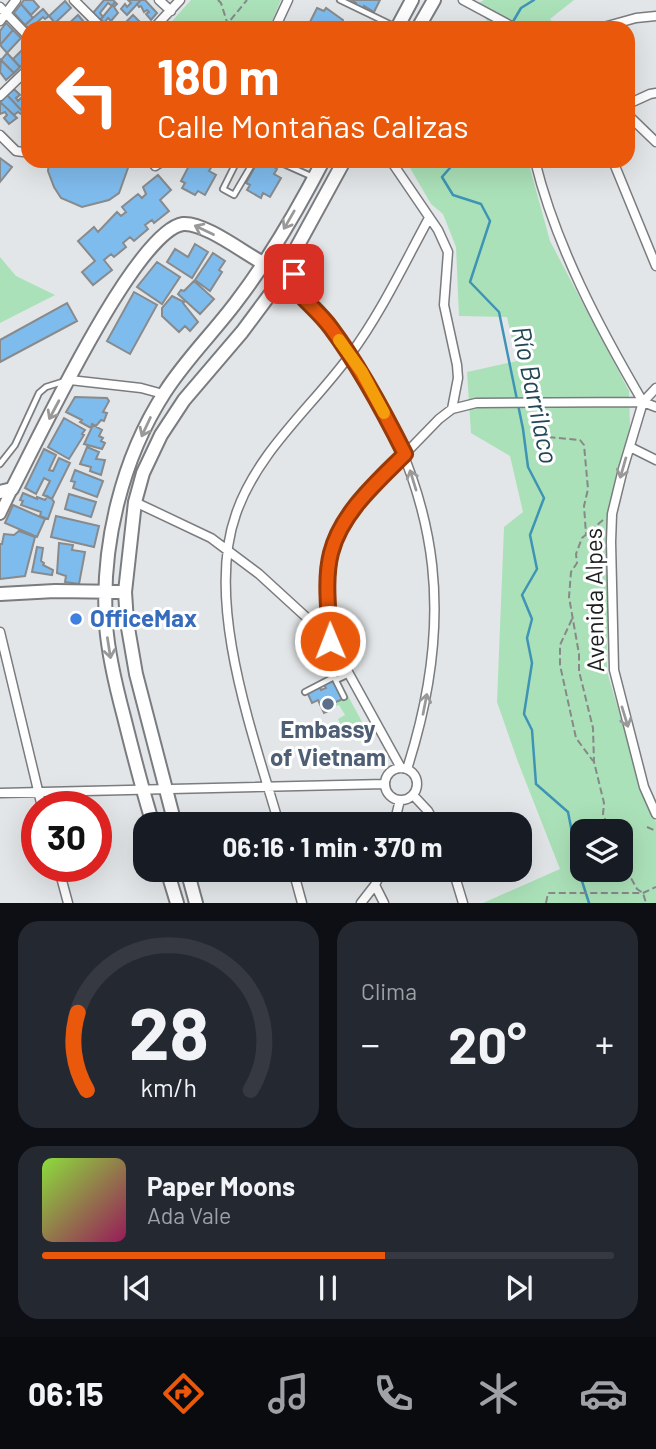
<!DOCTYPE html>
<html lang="es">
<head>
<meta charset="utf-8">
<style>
  :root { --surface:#171b24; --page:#242831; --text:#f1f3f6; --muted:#9ea1a6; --line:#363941; --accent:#ea580c }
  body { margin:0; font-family:Barlow,sans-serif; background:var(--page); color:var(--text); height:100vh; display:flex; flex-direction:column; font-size:26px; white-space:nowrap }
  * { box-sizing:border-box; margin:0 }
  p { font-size:23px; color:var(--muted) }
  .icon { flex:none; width:38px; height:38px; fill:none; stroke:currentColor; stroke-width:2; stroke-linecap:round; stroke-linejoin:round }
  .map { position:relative; height:903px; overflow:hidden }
  .side { display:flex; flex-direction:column; gap:18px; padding:18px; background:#0d0f14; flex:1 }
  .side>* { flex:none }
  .hud { position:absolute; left:21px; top:21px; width:614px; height:147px; border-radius:21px; box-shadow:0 7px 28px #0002; background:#ea580c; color:#fff; overflow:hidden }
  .fabs { position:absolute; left:570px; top:819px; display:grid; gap:14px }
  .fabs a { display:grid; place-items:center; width:63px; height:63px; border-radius:14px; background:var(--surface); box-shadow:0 7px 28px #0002; font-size:35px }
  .speed { position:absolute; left:21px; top:791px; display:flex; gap:14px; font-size:35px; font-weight:700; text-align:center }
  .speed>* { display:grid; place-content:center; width:91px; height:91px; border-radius:50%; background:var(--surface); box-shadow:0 7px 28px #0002; line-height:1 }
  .speed .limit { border:10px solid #d22; background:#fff; color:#111 }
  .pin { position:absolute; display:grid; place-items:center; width:60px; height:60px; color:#fff; margin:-30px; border-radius:14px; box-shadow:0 4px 10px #0006 }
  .me { position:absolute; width:77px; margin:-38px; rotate:359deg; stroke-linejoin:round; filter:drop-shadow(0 0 5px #0008) }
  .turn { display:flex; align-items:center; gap:24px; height:147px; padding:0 21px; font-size:32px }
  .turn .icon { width:91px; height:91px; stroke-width:2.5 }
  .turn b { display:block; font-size:49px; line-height:60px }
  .big { font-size:52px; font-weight:700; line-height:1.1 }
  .side .card { flex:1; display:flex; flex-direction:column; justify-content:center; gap:10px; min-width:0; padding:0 24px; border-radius:21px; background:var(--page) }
  .side .dial { align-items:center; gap:0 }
  .dial svg { height:182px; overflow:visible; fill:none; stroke:var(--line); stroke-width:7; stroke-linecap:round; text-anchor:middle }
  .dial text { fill:var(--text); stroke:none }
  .song { display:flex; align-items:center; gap:21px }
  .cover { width:84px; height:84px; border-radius:10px; background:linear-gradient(135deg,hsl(90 70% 55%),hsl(330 70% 35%)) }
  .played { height:7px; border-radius:4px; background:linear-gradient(90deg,var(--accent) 60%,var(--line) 60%) }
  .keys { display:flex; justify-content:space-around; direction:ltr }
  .heat { display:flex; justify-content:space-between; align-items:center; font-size:38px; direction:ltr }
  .side .tiles { flex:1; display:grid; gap:18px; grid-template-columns:1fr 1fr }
  .card:last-child { grid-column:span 2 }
  .trip { position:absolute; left:133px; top:812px; width:399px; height:70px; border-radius:21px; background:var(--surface); box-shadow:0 7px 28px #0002; font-weight:700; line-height:70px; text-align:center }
  .tabs { display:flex; height:112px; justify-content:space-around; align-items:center; background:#090b0e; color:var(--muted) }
  .tabs .icon { width:49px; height:49px }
  .tabs .selected { color:var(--accent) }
  .tabs b { font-size:32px; color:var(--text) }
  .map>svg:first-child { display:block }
</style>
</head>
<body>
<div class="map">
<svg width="656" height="903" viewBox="0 0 656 903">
  <rect width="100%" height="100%" fill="#e3e6e8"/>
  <path fill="#abe1b8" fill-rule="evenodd" d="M191,0H281L269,28H166Z
    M484,0H574L550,19L558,28H491L477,4Z
    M406,161H528L550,241L629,391L630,426L609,514L607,672L649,809L656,822V903H483L560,869L518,762L497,702L504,527L523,512L510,456L471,433L467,372L517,361L507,317L459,316L456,247L443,214L431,204ZM583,831H621V870H583Z
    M0,257L16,276L55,295L0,323Z
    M348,696L367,731L354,734L349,729L343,730L338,719L345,715L339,705L333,707L331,704Z"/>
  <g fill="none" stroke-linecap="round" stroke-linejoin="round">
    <path stroke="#3f94b6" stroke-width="2.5" d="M511,25L521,8L534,0
      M456,161L442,177L453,195L481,204L490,221L470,282L499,312L523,429L528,467L544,498L530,535L537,569L522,595L532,619L527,638L532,663L524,714L532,730L536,784L568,812L581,878L589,903"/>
  </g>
  <path fill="#7fbcee" stroke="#888a8c" stroke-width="2" d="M24,0H33L39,7L31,15L21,4Z
    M104,0H113L115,2L112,6L108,3L100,13L103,17L100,20L93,13Z
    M128,0H141L127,15L121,9L125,4L127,7L131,3Z
    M141,0H145L157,13L151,20L146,14L149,12L147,10L144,12L141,6L139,7L137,4Z
    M351,0H380L374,12L364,6L362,10L355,6L356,3Z
    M65,1L71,8L55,23L49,16Z
    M115,2L117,4L114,7L118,13L111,21L108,18L104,23L101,19Z
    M21,4L33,18L25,25L14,13Z
    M317,8L324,11L326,8L343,20L339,28H307Z
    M43,9L49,16L45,19L43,17L34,25L36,28H28L25,25Z
    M78,15L84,22L77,28H64Z
    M133,15L145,27V28H134L127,21Z
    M6,23L13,30L0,45V31Z
    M13,30L21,38L7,53L0,45Z
    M27,45L28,60L20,67L13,59Z
    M7,53L20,67L14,73L1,60Z
    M1,60L14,73L6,80L0,72Z
    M14,89L20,95L16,98L18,101L22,97L28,103V108L23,106L26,109L23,112L7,95Z
    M7,95L23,112L21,114L18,112L14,115L0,102Z
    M0,102L17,118L9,124L4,118L7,115L5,112L0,114Z
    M0,158L12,167L0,182Z
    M49,161H127L128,168L119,193L109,200L82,207L61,198L54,187L48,171Z
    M198,161L212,166L209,171L216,175L205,195L198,191L195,195L182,188L185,183L181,181L191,162L196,165Z
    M264,161L277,169L274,174L281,178L270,197L263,193L261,198L247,190L250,185L246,183L256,165L261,167Z
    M158,175L171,190L160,200L169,211L154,223L152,220L145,225L148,229L134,241L130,237L123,243L126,247L114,257L111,254L104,260L112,270L93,285L82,272L95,261L78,241L94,227L98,232L117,212L121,216L126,212L122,207L138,194L142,198L146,194L143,187Z
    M195,244L208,252L192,278L167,262L175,249L188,257Z
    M213,253L225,261L219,270L222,272L210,291L195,280Z
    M157,262L180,277L162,304L137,287Z
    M194,281L214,299L200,314L178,294L181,290L184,291Z
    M134,292L157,305L130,354L107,341Z
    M172,296L184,302L183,303L198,322L190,331L185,326L179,332L162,316V308Z
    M67,303L77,321L0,362V340Z
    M75,397L107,398L109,401L103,412L107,413L104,421L101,420L96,426L92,424L91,428L80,422L82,420L66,412Z
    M64,418L85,430L82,434L84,435L69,459L48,447Z
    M93,425L102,430L99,436L103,438L101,441L105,443L102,449L84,444Z
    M87,447L99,452L96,459L105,460L101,475L90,471L91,467L80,464Z
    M44,449L56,455L49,470L53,471L59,458L70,463L52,499L43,495L50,481L44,478L36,494L25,488Z
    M75,470L103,481L97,497L73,488L75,482L71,481Z
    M23,493L37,499V497L45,500L47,496L52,499L54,502L48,519L40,516L41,512L21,505L23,501L20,500Z
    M69,494L96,502L91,517L65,509Z
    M13,505L45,519L37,537L5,523Z
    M56,516L99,526L94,547L51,537Z
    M19,531L35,537L25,576L0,579V544H2L4,534L14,535Z
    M59,543L73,545L72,550L85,552L79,584L65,582L66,576L57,573Z
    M37,547L43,548L41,561L44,563L43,565L53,570L52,575L32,572Z
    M334,680L343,699L331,704L333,709L324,713L318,700L312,703L307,692L319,686L321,690L326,688L324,684Z
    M350,729L354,734L330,738L328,732Z"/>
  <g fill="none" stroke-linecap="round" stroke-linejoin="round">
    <defs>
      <path id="service" d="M340,0L396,27
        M237,161L223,189L234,195L254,161
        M277,161L313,177
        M0,464L15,445L39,393L46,387L62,382
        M336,680L349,674
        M305,692L334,677L344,697"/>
      <path id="minor" d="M74,0L102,28
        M159,0L171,11
        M463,0L515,28
        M0,7L28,36
        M0,21L16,0
        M154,28L180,0
        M275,28L288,0
        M600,28L636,18L656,16
        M0,96L28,69
        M628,104L650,94L656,93
        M628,115L656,142
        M0,135L16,151L23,152L28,148
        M391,161L438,230L448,252L444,305L457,365L458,378L452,409
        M535,161C556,246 599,327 643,402
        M613,161L656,266
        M155,166L163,161
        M291,259C294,270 292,276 293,285C295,292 305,299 310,305C330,325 347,349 362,372C442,505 454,623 407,769
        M70,380L141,388L163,394
        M656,388L643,402L623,469L612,514L611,542L614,670L644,787L656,814
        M630,447L656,460
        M135,502L211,538L259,574L318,628L338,654L401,768
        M0,632L42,807
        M329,641L328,587L330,554L340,529L369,491L439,419L452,409L476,403L643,402L656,407
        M385 784a16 16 0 1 1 32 0a16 16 0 1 1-32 0Z
        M0,793L385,784
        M413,795L428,811L435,824
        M279,824C254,737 204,603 236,514C257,452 312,407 350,355C381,313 404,264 429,218
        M394,824L400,800
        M58,866L68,903
        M293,870L302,903
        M453,870L463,903
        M375,885L384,903
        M361,903L375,885L382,870"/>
      <path id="tertiary" d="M0,514L12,489"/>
      <path id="secondary" d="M397,28L412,0
        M418,28L434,0
        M0,492L12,489C37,442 135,231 183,224C204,222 244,253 263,263
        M0,594L55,591L125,592
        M153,824C142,789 133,753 124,717C116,687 108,655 106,624C101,545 122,458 165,392C186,359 214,332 237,301C270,258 298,209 323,161
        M175,824L136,674L127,622L125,592L135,502L143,473L161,435L184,400L242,332L274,289L344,161
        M167,870L177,903
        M187,870L196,903"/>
    </defs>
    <use href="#service" stroke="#7a7c7f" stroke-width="8"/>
    <use href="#minor" stroke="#7a7c7f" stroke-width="11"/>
    <use href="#tertiary" stroke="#7a7c7f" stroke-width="14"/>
    <use href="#secondary" stroke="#7a7c7f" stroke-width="16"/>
    <path stroke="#868889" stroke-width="2" stroke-dasharray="7 3.5" stroke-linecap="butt" d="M218,0L221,3L227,22
      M224,28L247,0
      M538,436L580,440L584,445L588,489L584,506L586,534
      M603,520L582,538L576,554L577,563L571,572L569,597L579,654V671L593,728L594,762L604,803L603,814L610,831
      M572,619L560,645V665L576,738L593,761
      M647,827L656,831
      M621,860L637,889L643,893L646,903
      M546,903L548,893H643L656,887"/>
    <use href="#service" stroke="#fff" stroke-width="4.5"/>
    <use href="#minor" stroke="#fff" stroke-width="8"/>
    <use href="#tertiary" stroke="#fff" stroke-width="10"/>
    <use href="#secondary" stroke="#fff" stroke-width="12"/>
  </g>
  <defs><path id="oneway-shaft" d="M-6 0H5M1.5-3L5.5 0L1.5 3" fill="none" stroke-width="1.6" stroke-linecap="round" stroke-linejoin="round" transform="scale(1.75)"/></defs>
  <g stroke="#99999a">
    <use href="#oneway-shaft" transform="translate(289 220) rotate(120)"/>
    <use href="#oneway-shaft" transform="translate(204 230) rotate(-154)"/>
    <use href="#oneway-shaft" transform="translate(54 410) rotate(118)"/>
    <use href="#oneway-shaft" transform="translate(146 427) rotate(115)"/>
    <use href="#oneway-shaft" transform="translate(623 468) rotate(106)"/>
    <use href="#oneway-shaft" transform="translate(413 480) rotate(-107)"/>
    <use href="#oneway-shaft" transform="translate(109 648) rotate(81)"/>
    <use href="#oneway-shaft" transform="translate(425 704) rotate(-79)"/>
    <use href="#oneway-shaft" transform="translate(625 717) rotate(73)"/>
  </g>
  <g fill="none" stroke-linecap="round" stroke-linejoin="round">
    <defs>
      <path id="route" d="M294,274V288C306,302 320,313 331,328C360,367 383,410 405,454C377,482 341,513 331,553C324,580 329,613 330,641"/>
    </defs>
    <use href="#route" stroke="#983908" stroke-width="18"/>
    <use href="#route" stroke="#ea580c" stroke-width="12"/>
    <path stroke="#f59e0b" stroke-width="12" d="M339,340L362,372L384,413"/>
  </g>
  <circle fill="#3f7fe0" stroke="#fff" stroke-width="2.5" cx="76" cy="619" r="7"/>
  <circle fill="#5c6f8a" stroke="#fff" stroke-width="2.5" cx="328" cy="704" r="7"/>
  <g text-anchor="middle" stroke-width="6" stroke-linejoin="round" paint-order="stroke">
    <g font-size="24" fill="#1c1d1e" stroke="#fff">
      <text transform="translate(595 600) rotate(-91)" y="8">Avenida Alpes</text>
    </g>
    <g font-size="24" font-weight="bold" fill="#366cbe" stroke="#fff" text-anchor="start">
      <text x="90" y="627">OfficeMax</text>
    </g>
    <g font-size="24" font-weight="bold" fill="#4e5e75" stroke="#fff">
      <text x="328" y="738">Embassy<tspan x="328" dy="28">of Vietnam</tspan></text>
    </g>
    <g font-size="26" font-style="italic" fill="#214656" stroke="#fff">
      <text transform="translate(535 395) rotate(78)" y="9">Río Barrilaco</text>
    </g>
  </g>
</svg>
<div class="fabs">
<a><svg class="icon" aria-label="layers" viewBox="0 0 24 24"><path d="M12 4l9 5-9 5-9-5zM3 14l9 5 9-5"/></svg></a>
</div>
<div class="speed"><div class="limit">30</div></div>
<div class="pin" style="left:294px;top:274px;background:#d93025"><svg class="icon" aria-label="arrive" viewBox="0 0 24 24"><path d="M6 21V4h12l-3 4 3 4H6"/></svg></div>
<svg class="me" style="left:330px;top:641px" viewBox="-20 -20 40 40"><circle r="17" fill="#ea580c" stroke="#fff" stroke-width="3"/><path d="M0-11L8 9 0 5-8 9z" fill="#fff"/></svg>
<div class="trip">06:16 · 1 min · 370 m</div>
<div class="hud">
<div class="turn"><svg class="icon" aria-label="left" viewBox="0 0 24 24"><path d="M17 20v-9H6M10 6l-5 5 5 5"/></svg><div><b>180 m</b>Calle Montañas Calizas</div></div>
</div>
</div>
<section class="side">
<div class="tiles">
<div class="card dial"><svg viewBox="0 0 100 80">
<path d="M14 69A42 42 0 1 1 86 69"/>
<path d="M14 69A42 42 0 0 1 10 35" stroke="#ea580c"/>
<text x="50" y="56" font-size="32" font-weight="700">28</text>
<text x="50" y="72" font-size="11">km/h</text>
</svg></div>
<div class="card"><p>Clima</p>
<div class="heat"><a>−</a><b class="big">20°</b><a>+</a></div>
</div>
<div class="card">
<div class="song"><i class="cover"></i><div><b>Paper Moons</b><p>Ada Vale</p></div></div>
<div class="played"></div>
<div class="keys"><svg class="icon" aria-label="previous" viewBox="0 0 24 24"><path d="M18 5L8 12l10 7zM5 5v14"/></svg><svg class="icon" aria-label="pause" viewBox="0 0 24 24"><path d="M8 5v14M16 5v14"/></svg><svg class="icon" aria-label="next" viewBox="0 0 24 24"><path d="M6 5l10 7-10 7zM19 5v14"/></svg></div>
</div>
</div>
</section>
<nav class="tabs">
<b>06:15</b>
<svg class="icon selected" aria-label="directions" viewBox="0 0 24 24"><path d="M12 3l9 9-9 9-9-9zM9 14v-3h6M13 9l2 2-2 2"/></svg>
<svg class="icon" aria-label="music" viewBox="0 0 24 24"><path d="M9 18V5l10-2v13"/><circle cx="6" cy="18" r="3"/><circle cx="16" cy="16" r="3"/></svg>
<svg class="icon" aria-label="phone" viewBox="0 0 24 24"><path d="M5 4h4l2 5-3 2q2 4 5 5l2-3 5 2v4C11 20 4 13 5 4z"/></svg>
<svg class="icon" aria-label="climate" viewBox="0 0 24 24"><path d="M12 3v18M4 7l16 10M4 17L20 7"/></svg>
<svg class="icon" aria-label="car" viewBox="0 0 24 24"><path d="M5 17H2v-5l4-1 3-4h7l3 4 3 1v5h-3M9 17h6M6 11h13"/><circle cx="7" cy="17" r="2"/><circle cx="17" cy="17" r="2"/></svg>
</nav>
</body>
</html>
